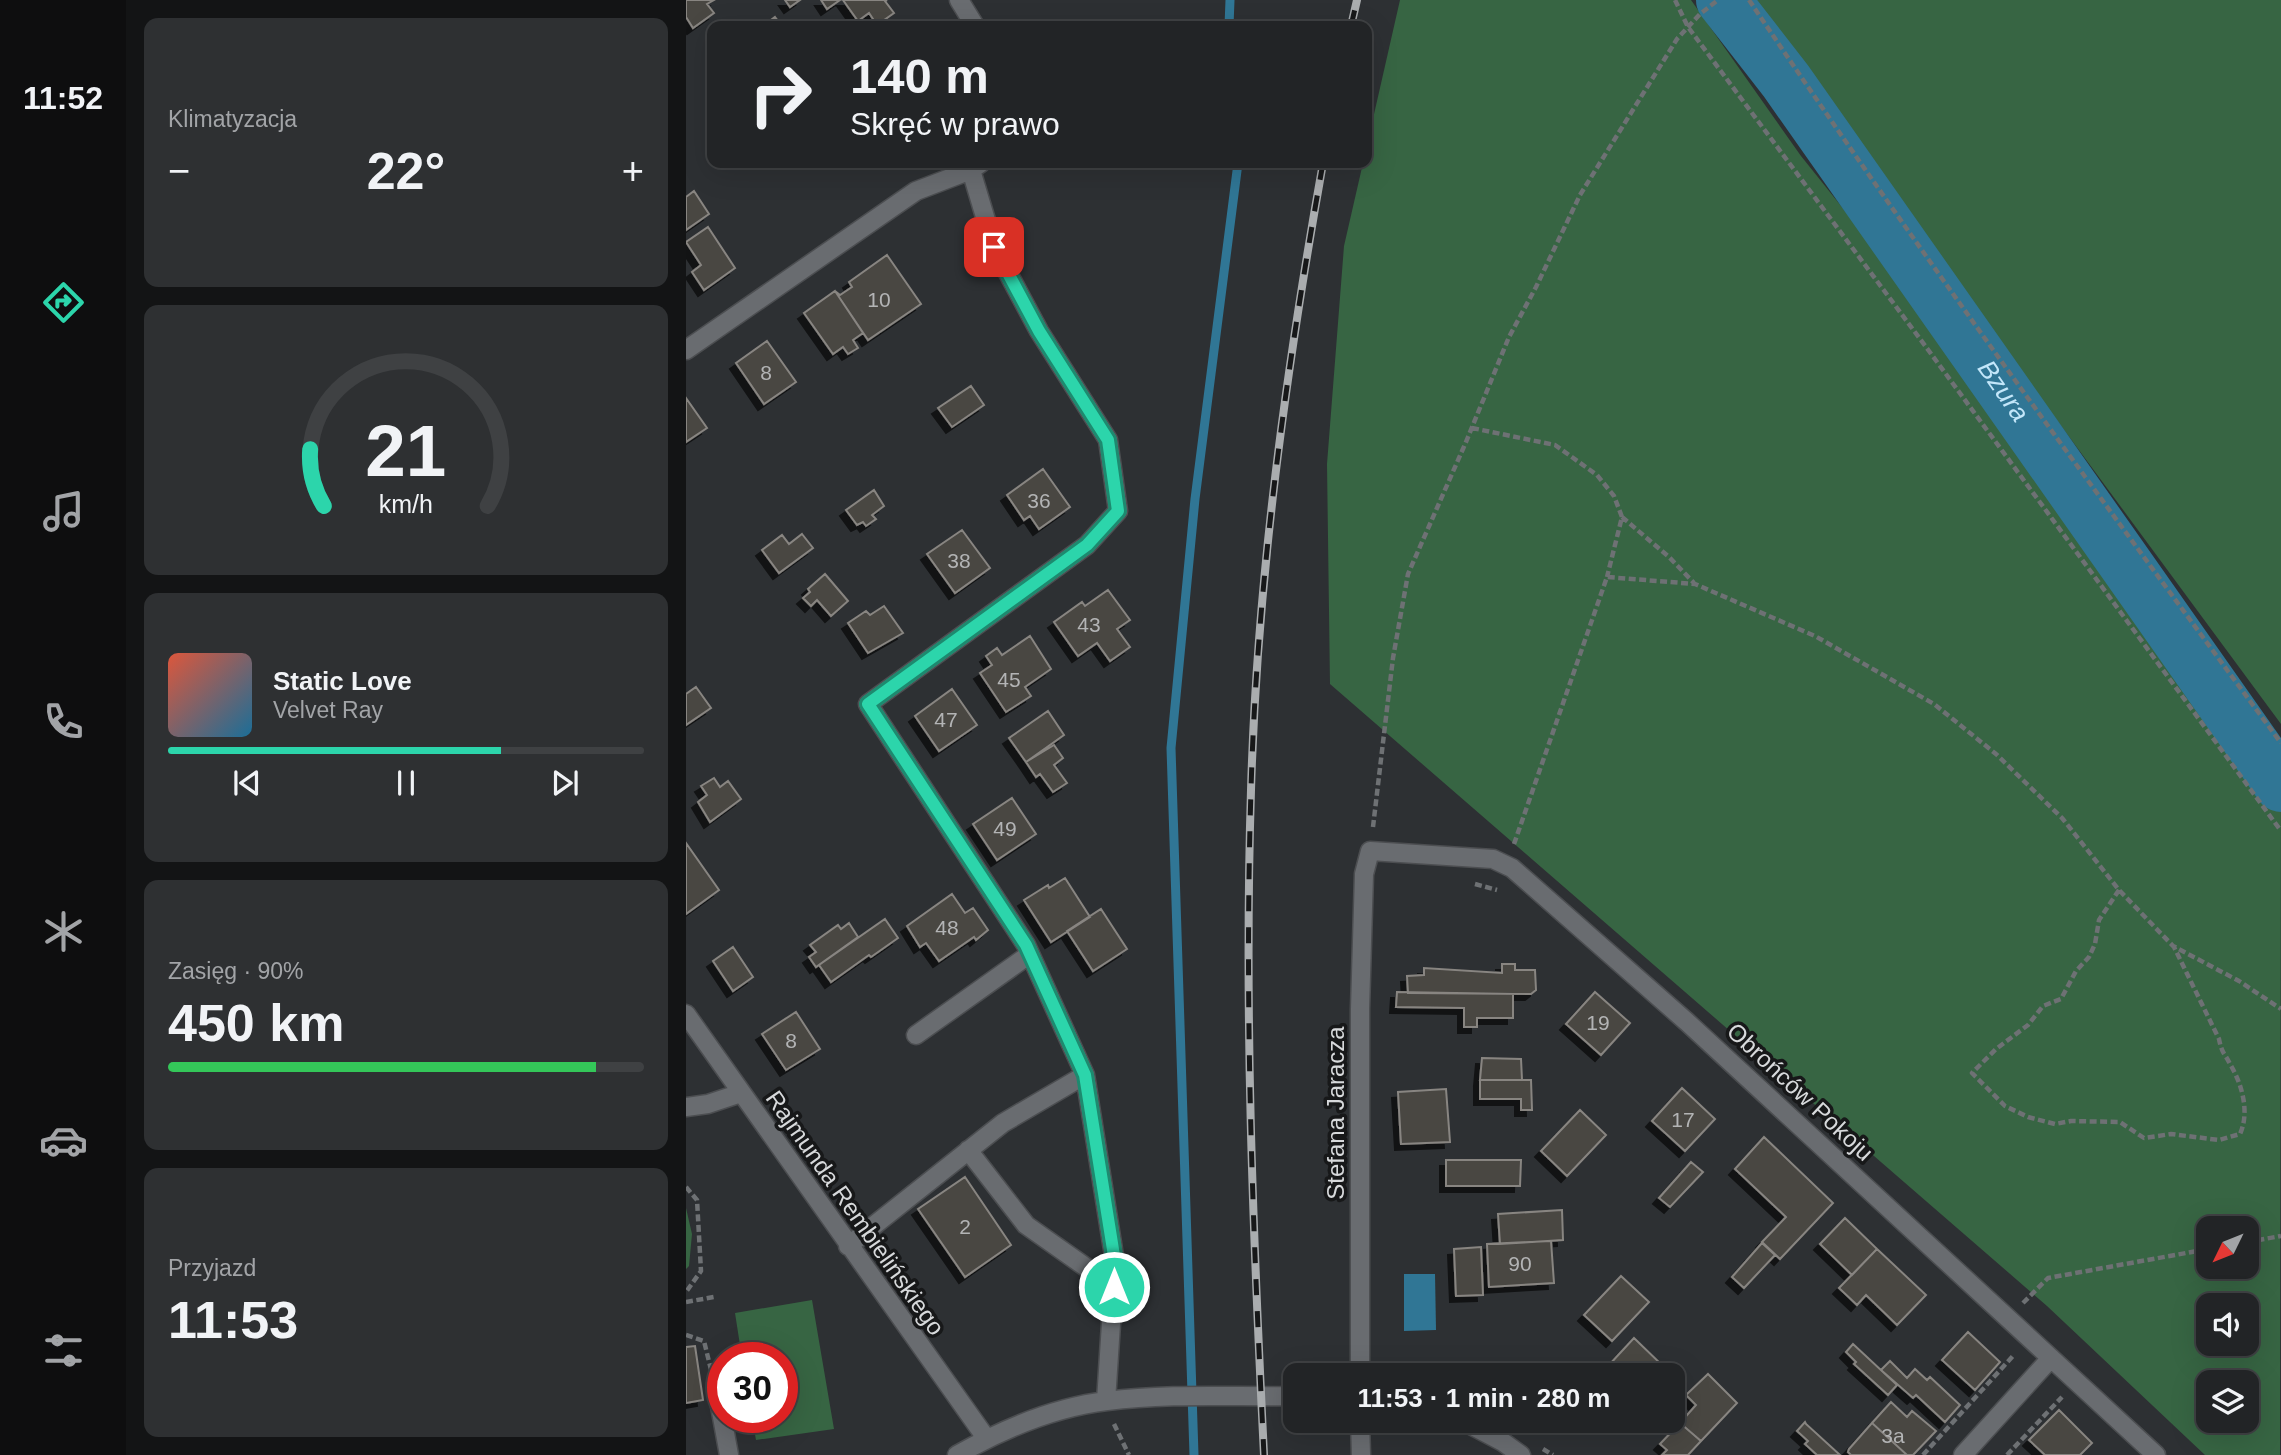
<!DOCTYPE html>
<html lang="pl">
<head>
<meta charset="utf-8">
<style>
  :root { --surface:#222426; --page:#2e3032; --text:#f1f3f6; --muted:#a2a4a7; --line:#3f4143; --accent:#2cd5ab }
  body { margin:0; font-family:Arial,sans-serif; background:var(--page); color:var(--text); height:100vh; display:flex; flex-direction:column; font-size:26px; white-space:nowrap }
  * { box-sizing:border-box; margin:0 }
  p { font-size:23px; color:var(--muted) }
  .icon { flex:none; width:38px; height:38px; fill:none; stroke:currentColor; stroke-width:2; stroke-linecap:round; stroke-linejoin:round }
  .map { position:relative; flex:1; overflow:hidden }
  .details { display:flex; flex-direction:column; gap:18px; padding:18px; background:#131415; width:560px }
  .details>* { flex:none }
  .hud { position:absolute; left:21px; top:21px; width:665px; height:147px; border-radius:14px; box-shadow:0 7px 28px #0002,0 0 0 2px var(--line); background:#222426; color:var(--text); overflow:hidden }
  .needle { width:46px; rotate:227deg }
  .tools { position:absolute; left:1510px; top:1216px; display:grid; gap:14px }
  .tools a { display:grid; place-items:center; width:63px; height:63px; border-radius:14px; background:var(--surface); box-shadow:0 7px 28px #0002,0 0 0 2px var(--line); font-size:35px }
  .speed { position:absolute; left:21px; top:1342px; display:flex; gap:14px; font-size:35px; font-weight:700; text-align:center }
  .speed>* { display:grid; place-content:center; width:91px; height:91px; border-radius:50%; background:var(--surface); box-shadow:0 7px 28px #0002,0 0 0 2px var(--line); line-height:1 }
  .speed .limit { border:10px solid #d22; background:#fff; color:#111 }
  .pin { position:absolute; display:grid; place-items:center; width:60px; height:60px; color:#fff; margin:-30px; border-radius:14px; box-shadow:0 4px 10px #0006 }
  .me { position:absolute; width:77px; margin:-38px; rotate:0deg; stroke-linejoin:round; filter:drop-shadow(0 0 5px #0008) }
  .turn { display:flex; align-items:center; gap:24px; height:147px; padding:0 28px; font-size:32px }
  .turn .icon { width:91px; height:91px; stroke-width:2.5 }
  .turn b { display:block; font-size:49px; line-height:60px }
  .big { font-size:52px; font-weight:700; line-height:1.1 }
  .details .tile { flex:1; display:flex; flex-direction:column; justify-content:center; gap:10px; min-width:0; padding:0 24px; border-radius:14px; background:var(--page) }
  .details .dial { align-items:center; gap:0 }
  .dial svg { height:182px; overflow:visible; fill:none; stroke:var(--line); stroke-width:7; stroke-linecap:round; text-anchor:middle }
  .dial text { fill:var(--text); stroke:none }
  .song { display:flex; align-items:center; gap:21px }
  .cover { width:84px; height:84px; border-radius:10px; background:linear-gradient(135deg,hsl(10 70% 55%),hsl(200 70% 35%)) }
  .played { height:7px; border-radius:4px; background:linear-gradient(90deg,var(--accent) 70%,var(--line) 70%) }
  .keys { display:flex; justify-content:space-around; direction:ltr }
  .heat { display:flex; justify-content:space-between; align-items:center; font-size:38px; direction:ltr }
  .charge { height:10px; border-radius:5px; background:linear-gradient(90deg,#34c759 90%,var(--line) 0) }
  .trip { position:absolute; left:597px; top:1363px; width:402px; height:70px; border-radius:14px; background:var(--surface); box-shadow:0 7px 28px #0002,0 0 0 2px var(--line); font-weight:700; line-height:70px; text-align:center }
  main { display:flex; flex:1; min-height:0 }
  .tab-bar { display:flex; flex-direction:column; width:126px; justify-content:space-around; align-items:center; background:#0e0e0f; color:var(--muted) }
  .tab-bar .icon { width:49px; height:49px }
  .tab-bar .current { color:var(--accent) }
  .tab-bar b { font-size:32px; color:var(--text) }
  .map>svg:first-child { display:block }
</style>
</head>
<body>
<main>
<nav class="tab-bar">
<b>11:52</b>
<svg class="icon current" aria-label="directions" viewBox="0 0 24 24"><path d="M12 3l9 9-9 9-9-9zM9 14v-3h6M13 9l2 2-2 2"/></svg>
<svg class="icon" aria-label="music" viewBox="0 0 24 24"><path d="M9 18V5l10-2v13"/><circle cx="6" cy="18" r="3"/><circle cx="16" cy="16" r="3"/></svg>
<svg class="icon" aria-label="phone" viewBox="0 0 24 24"><path d="M5 4h4l2 5-3 2q2 4 5 5l2-3 5 2v4C11 20 4 13 5 4z"/></svg>
<svg class="icon" aria-label="climate" viewBox="0 0 24 24"><path d="M12 3v18M4 7l16 10M4 17L20 7"/></svg>
<svg class="icon" aria-label="car" viewBox="0 0 24 24"><path d="M5 17H2v-5l4-1 3-4h7l3 4 3 1v5h-3M9 17h6M6 11h13"/><circle cx="7" cy="17" r="2"/><circle cx="17" cy="17" r="2"/></svg>
<svg class="icon" aria-label="filters" viewBox="0 0 24 24"><path d="M4 7h16M4 17h16"/><circle cx="9" cy="7" r="2"/><circle cx="15" cy="17" r="2"/></svg>
</nav>
<section class="details">
<div class="tile"><p>Klimatyzacja</p>
<div class="heat"><a>−</a><b class="big">22°</b><a>+</a></div>
</div>
<div class="tile dial"><svg viewBox="0 0 100 80">
<path d="M14 69A42 42 0 1 1 86 69"/>
<path d="M14 69A42 42 0 0 1 8 44" stroke="#2cd5ab"/>
<text x="50" y="56" font-size="32" font-weight="700">21</text>
<text x="50" y="72" font-size="11">km/h</text>
</svg></div>
<div class="tile">
<div class="song"><i class="cover"></i><div><b>Static Love</b><p>Velvet Ray</p></div></div>
<div class="played"></div>
<div class="keys"><svg class="icon" aria-label="previous" viewBox="0 0 24 24"><path d="M18 5L8 12l10 7zM5 5v14"/></svg><svg class="icon" aria-label="pause" viewBox="0 0 24 24"><path d="M8 5v14M16 5v14"/></svg><svg class="icon" aria-label="next" viewBox="0 0 24 24"><path d="M6 5l10 7-10 7zM19 5v14"/></svg></div>
</div>
<div class="tile"><p>Zasięg · 90%</p><b class="big">450 km</b><div class="charge"></div></div>
<div class="tile"><p>Przyjazd</p><b class="big">11:53</b></div>
</section>
<div class="map">
<svg width="1595" height="1455" viewBox="0 0 1595 1455">
  <defs>
    <filter id="shadow"><feDropShadow dx="-6" dy="6" stdDeviation="0" flood-color="#0009"/></filter>
  </defs>
  <rect width="100%" height="100%" fill="#2d3033"/>
  <path fill="#376543" fill-rule="evenodd" d="M714,0H1005L1115,156L1595,755L1594,1455H1519L1361,1306L644,684L641,464L658,246L677,163H681V145ZM1522,1228H1561V1267H1522ZM1522,1306H1561V1344H1522ZM1522,1382H1561V1421H1522Z
    M1061,0H1595V724Z
    M0,1208L6,1234L3,1266L0,1269Z
    M126,1300L148,1429L70,1440L66,1418H96V1358H56L49,1313Z"/>
  <path fill="#307695" d="M718,1274H749L750,1330L718,1331Z"/>
  <g fill="none" stroke-linecap="round" stroke-linejoin="round">
    <path stroke="#307695" stroke-width="9" d="M543,26L544,0
      M508,1455L485,748L509,499L552,163"/>
    <path stroke="#307695" stroke-width="54" id="s1" d="M1037,0L1100,81L1595,785"/>
  </g>
  <path fill="#484642" stroke="#888581" stroke-width="2" filter="url(#shadow)" d="M0,0H28L21,4L28,13L7,28L0,17Z
    M99,0H114L104,7Z
    M135,0H154L141,9Z
    M157,0H201L199,1L208,13L191,25L183,13L172,21Z
    M89,17L96,26H77Z
    M8,191L23,214L0,230V197Z
    M22,227L49,268L18,290L6,272L15,265L0,242Z
    M201,255L235,304L182,340L149,291L154,295L166,287L163,282Z
    M149,291L177,333L167,340L172,348L162,354L157,347L147,354L118,313Z
    M81,341L110,382L78,404L50,363Z
    M285,386L298,405L266,427L252,408Z
    M0,398L21,428L0,442Z
    M357,469L384,507L353,529L344,516L338,520L321,495Z
    M188,490L198,506L186,515L190,519L180,526L177,522L171,525L160,510Z
    M276,530L304,568L269,593L241,554Z
    M116,534L127,548L93,573L76,550L96,535L103,544Z
    M139,574L162,601L145,616L131,600L125,606L117,598L124,592L122,589Z
    M422,590L444,620L431,629L444,647L424,661L411,643L392,656L368,622L396,602L399,606Z
    M198,606L217,633L182,653L162,623L180,611L184,615Z
    M344,636L365,669L339,687L345,696L320,712L294,673L306,665L300,656L311,648L316,655Z
    M10,687L25,708L0,725V694Z
    M266,689L291,725L253,751L229,716Z
    M362,711L378,735L340,762L323,738Z
    M368,745L377,758L368,765L381,783L367,792L354,774L350,777L340,762Z
    M28,778L34,787L42,781L55,799L24,822L12,802L21,795L15,786Z
    M326,798L350,834L311,860L287,824Z
    M0,843L33,890L0,914Z
    M379,878L404,917L365,942L338,900L362,885L363,888Z
    M266,894L279,913L287,908L302,930L290,940L288,937L253,961L240,943L234,947L221,926Z
    M415,909L441,949L407,971L381,931Z
    M199,919L212,938L185,957L183,955L145,982L133,965Z
    M163,923L172,937L130,967L123,957L130,952L124,945L152,925L155,929Z
    M47,947L67,977L47,991L27,961Z
    M816,964H829V970H849L850,990L845,994L722,993L721,976L738,975V968L816,973Z
    M711,992L827,994V1018H791V1027H778V1008L710,1007Z
    M909,992L944,1023L915,1055L880,1024Z
    M110,1012L134,1049L100,1070L76,1034Z
    M796,1058L835,1059L836,1080H794Z
    M794,1080H845L846,1110H835V1099H794Z
    M996,1088L1029,1119L999,1151L966,1121Z
    M760,1089L764,1142L715,1144L712,1092Z
    M894,1110L920,1135L881,1176L855,1151Z
    M1078,1137L1147,1203L1094,1259L1076,1242L1100,1217L1049,1169Z
    M760,1160H835L834,1186H760Z
    M1005,1162L1017,1172L984,1207L973,1198Z
    M279,1177L325,1245L279,1277L232,1209Z
    M876,1210L877,1240L814,1244L812,1214Z
    M1159,1218L1191,1249L1166,1275L1134,1244Z
    M865,1241L868,1283L803,1287L801,1244Z
    M1076,1243L1089,1255L1058,1288L1046,1277Z
    M795,1247L797,1295L770,1296L768,1249Z
    M1191,1249L1240,1295L1211,1325L1180,1295L1171,1305L1153,1288Z
    M935,1276L963,1302L926,1341L898,1315Z
    M1282,1332L1314,1362L1289,1390L1256,1360Z
    M948,1338L978,1367L970,1376H934L923,1365Z
    M1167,1344L1211,1385L1202,1395L1168,1364L1170,1362L1160,1352Z
    M9,1346L17,1400L0,1403V1347Z
    M1204,1361L1221,1378L1229,1369L1241,1380L1244,1377L1274,1405L1259,1422L1230,1395L1227,1398L1195,1370Z
    M1022,1374L1051,1403L1015,1441L994,1423L1010,1405L1000,1395Z
    M1205,1402L1221,1417L1226,1411L1250,1431L1227,1455H1221L1186,1423Z
    M1373,1410L1406,1443L1394,1455H1359L1343,1440Z
    M1119,1422L1120,1424L1154,1455H1131L1119,1444L1122,1441L1111,1431Z
    M994,1423L1015,1441L1002,1455H976L981,1450L974,1444Z
    M1186,1423L1221,1455H1165L1162,1452L1163,1449Z"/>
  <g fill="none" stroke-linecap="round" stroke-linejoin="round">
    <defs>
      <path id="minor" d="M273,0L289,26
        M285,170L308,247L353,331L422,440L432,511L401,545L182,704L340,945L399,1075L429,1262L420,1401
        M0,350L230,191L285,170L295,163
        M0,1014L300,1438
        M230,1035L344,954
        M0,1107L22,1104L55,1093
        M282,1150L340,1225L428,1287
        M162,1246L317,1123L399,1075
        M674,1376V1009L678,874L684,851L807,859L826,868L1001,1022L1470,1455
        M34,1406L43,1455
        M674,1421L675,1455
        M777,1421L817,1442L835,1455
        M271,1455C317,1429 369,1407 421,1401C483,1393 547,1397 609,1396
        M1277,1455L1365,1358"/>
    </defs>
    <use href="#minor" stroke="#4c4e51" stroke-width="21"/>
    <path stroke="#6e7174" stroke-width="4.5" stroke-dasharray="7 3.5" stroke-linecap="butt" d="M989,0L1002,27L1243,351L1595,831
      M1063,0C1233,253 1414,498 1595,743
      M786,428L869,445L911,475L928,496L936,517L921,577
      M936,517L983,557L1008,583
      M687,827L707,658L722,574L780,442L823,337L850,287L894,195L991,39L1014,14L1032,0
      M828,844L921,577L1009,584L1129,636L1248,704L1310,754L1376,818L1433,890L1487,946L1553,981L1595,1009
      M789,884L811,890
      M1433,890L1413,920L1409,944L1403,957L1390,971L1375,999L1357,1006L1342,1025L1310,1049L1286,1073L1319,1106L1342,1117L1369,1124L1385,1121L1434,1122L1458,1138L1485,1134L1533,1140L1554,1134C1564,1112 1556,1084 1544,1064C1538,1052 1536,1054 1533,1039L1488,947
      M0,1187L11,1200L15,1271L0,1292
      M1561,1242L1595,1236
      M0,1302L28,1297
      M1337,1303L1362,1278L1522,1249
      M0,1335L18,1341L29,1386
      M697,1370L716,1376
      M428,1424L443,1455
      M857,1449L867,1455
      M1237,1455L1327,1356
      M1321,1455L1376,1397"/>
    <use href="#minor" stroke="#696c70" stroke-width="18"/>
    <defs>
      <path id="rail" d="M665,26L671,0
        M578,1455C567,1234 558,1012 565,790C571,580 600,370 637,163"/>
    </defs>
    <use href="#rail" stroke="#aaadaf" stroke-width="8"/>
    <use href="#rail" stroke="#171819" stroke-width="5" stroke-dasharray="16" stroke-linecap="butt"/>
  </g>
  <g fill="none" stroke-linecap="round" stroke-linejoin="round">
    <defs>
      <path id="route" d="M308,247L353,331L422,440L432,511L401,545L182,704L340,945L399,1075L429,1262L428,1287"/>
    </defs>
    <use href="#route" stroke="#1d8a6f" stroke-width="18"/>
    <use href="#route" stroke="#2cd5ab" stroke-width="12"/>
  </g>
  <g text-anchor="middle" stroke-width="7" stroke-linejoin="round" paint-order="stroke">
    <g font-size="21" fill="#b3b4b5">
      <text x="193" y="307">10</text>
      <text x="80" y="380">8</text>
      <text x="353" y="508">36</text>
      <text x="273" y="568">38</text>
      <text x="403" y="632">43</text>
      <text x="323" y="687">45</text>
      <text x="260" y="727">47</text>
      <text x="319" y="836">49</text>
      <text x="261" y="935">48</text>
      <text x="912" y="1030">19</text>
      <text x="105" y="1048">8</text>
      <text x="997" y="1127">17</text>
      <text x="279" y="1234">2</text>
      <text x="834" y="1271">90</text>
      <text x="1207" y="1443">3a</text>
    </g>
    <g font-size="24" fill="#d7d9db" stroke="#171819">
      <text transform="translate(1114 1092) rotate(43)" y="8">Obrońców Pokoju</text>
      <text transform="translate(650 1113) rotate(-90)" y="8">Stefana Jaracza</text>
      <text transform="translate(169 1213) rotate(55)" y="8">Rajmunda Rembielińskiego</text>
    </g>
    <g font-size="26" font-style="italic" fill="#c3e7fa" stroke="#171819">
      <text dy="9" stroke="none"><textPath href="#s1" startOffset="481">Bzura</textPath></text>
    </g>
  </g>
</svg>
<div class="tools">
<a><svg class="needle" viewBox="-14 -14 28 28"><path d="M0-13l5 13h-10z" fill="#e53935"/><path d="M0 13l5-13h-10z" fill="#a2a4a7"/></svg></a>
<a><svg class="icon" aria-label="sound" viewBox="0 0 24 24"><path d="M4 9h4l5-4v14l-5-4H4zM17 9q2 3 0 6"/></svg></a>
<a><svg class="icon" aria-label="layers" viewBox="0 0 24 24"><path d="M12 4l9 5-9 5-9-5zM3 14l9 5 9-5"/></svg></a>
</div>
<div class="speed"><div class="limit">30</div></div>
<div class="pin" style="left:308px;top:247px;background:#d93025"><svg class="icon" aria-label="arrive" viewBox="0 0 24 24"><path d="M6 21V4h12l-3 4 3 4H6"/></svg></div>
<svg class="me" style="left:428px;top:1287px" viewBox="-20 -20 40 40"><circle r="17" fill="#2cd5ab" stroke="#fff" stroke-width="3"/><path d="M0-11L8 9 0 5-8 9z" fill="#fff"/></svg>
<div class="trip">11:53 · 1 min · 280 m</div>
<div class="hud">
<div class="turn"><svg class="icon" aria-label="right" viewBox="0 0 24 24"><path d="M7 20v-9h11M14 6l5 5-5 5"/></svg><div><b>140 m</b>Skręć w prawo</div></div>
</div>
</div>
</main>
</body>
</html>
